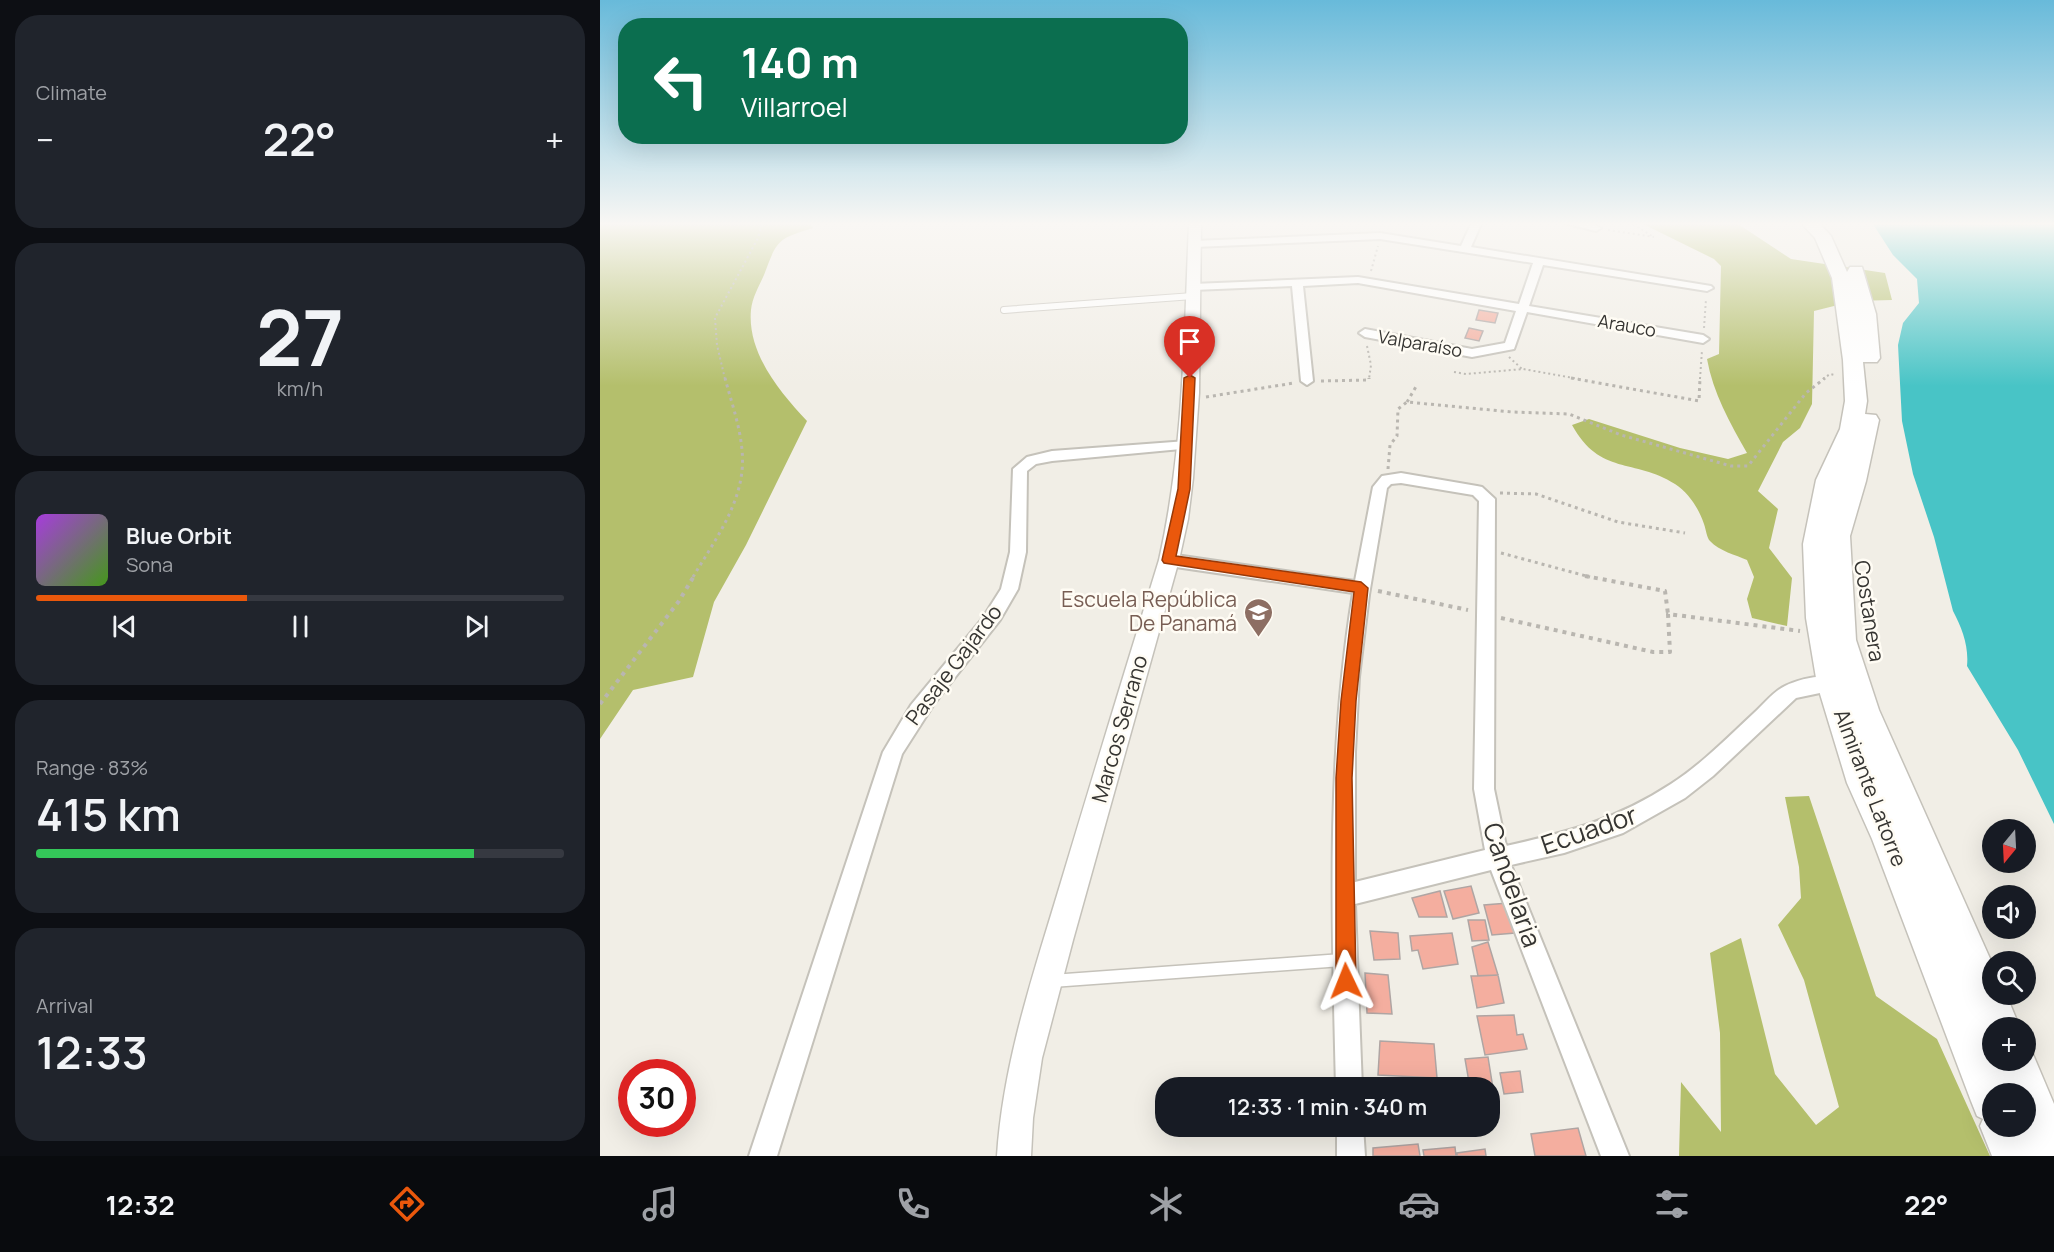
<!DOCTYPE html>
<html lang="en">
<head>
<meta charset="utf-8">
<style>
  :root { --surface:#171b24; --page:#20242c; --text:#f1f3f6; --muted:#9ea1a6; --line:#363941; --accent:#ea580c }
  body { margin:0; font-family:Manrope,sans-serif; background:var(--page); color:var(--text); height:100vh; display:flex; flex-direction:column; font-size:22px; white-space:nowrap }
  * { box-sizing:border-box; margin:0 }
  p { font-size:20px; color:var(--muted) }
  .icon { flex:none; width:33px; height:33px; fill:none; stroke:currentColor; stroke-width:2; stroke-linecap:round; stroke-linejoin:round }
  .map { position:relative; flex:1; overflow:hidden }
  .drawer { display:flex; flex-direction:column; gap:15px; padding:15px; background:#0d0f14; width:600px }
  .drawer>* { flex:none }
  .guide { position:absolute; left:18px; top:18px; width:570px; height:126px; border-radius:24px; box-shadow:0 6px 24px #0002; background:#0b6e4f; color:#fff; overflow:hidden }
  .needle { width:39px; rotate:198deg }
  .tools { position:absolute; left:1382px; top:819px; display:grid; gap:12px }
  .tools a { display:grid; place-items:center; width:54px; height:54px; border-radius:50%; background:var(--surface); box-shadow:0 6px 24px #0002; font-size:30px }
  .speed { position:absolute; left:18px; top:1059px; display:flex; gap:12px; font-size:30px; font-weight:700; text-align:center }
  .speed>* { display:grid; place-content:center; width:78px; height:78px; border-radius:50%; background:var(--surface); box-shadow:0 6px 24px #0002; line-height:1 }
  .speed .limit { border:9px solid #d22; background:#fff; color:#111 }
  .pin { position:absolute; display:grid; place-items:center; width:51px; height:51px; color:#fff; margin:-62px -26px; border-radius:50% 50% 50% 0; rotate:-45deg; box-shadow:0 0 6px #0007 }
  .pin .icon { rotate:45deg }
  .me { position:absolute; width:66px; margin:-33px; rotate:358deg; stroke-linejoin:round; filter:drop-shadow(0 0 4px #0008) }
  .turn { display:flex; align-items:center; gap:21px; height:126px; padding:0 24px; font-size:27px }
  .turn .icon { width:78px; height:78px; stroke-width:2.5 }
  .turn b { display:block; font-size:42px; line-height:51px }
  .big { font-size:45px; font-weight:600; line-height:1.1 }
  .drawer .card { flex:1; display:flex; flex-direction:column; justify-content:center; gap:9px; min-width:0; padding:0 21px; border-radius:24px; background:var(--page) }
  .drawer .dial { align-items:center; gap:0 }
  .dial b { font-size:78px; line-height:1 }
  .song { display:flex; align-items:center; gap:18px }
  .cover { width:72px; height:72px; border-radius:9px; background:linear-gradient(135deg,hsl(280 70% 55%),hsl(100 70% 35%)) }
  .played { height:6px; border-radius:3px; background:linear-gradient(90deg,var(--accent) 40%,var(--line) 40%) }
  .keys { display:flex; justify-content:space-around; direction:ltr }
  .heat { display:flex; justify-content:space-between; align-items:center; font-size:33px; direction:ltr }
  .charge { height:9px; border-radius:4px; background:linear-gradient(90deg,#34c759 83%,var(--line) 0) }
  .trip { position:absolute; left:555px; top:1077px; width:345px; height:60px; border-radius:24px; background:var(--surface); box-shadow:0 6px 24px #0002; font-weight:600; line-height:60px; text-align:center }
  .menu { display:flex; height:96px; justify-content:space-around; align-items:center; background:#090b0e; color:var(--muted) }
  .menu .icon { width:42px; height:42px }
  .menu .active { color:var(--accent) }
  .menu b { font-size:27px; color:var(--text) }
  main { display:flex; flex:1; min-height:0 }
  .map>svg:first-child { display:block }
</style>
</head>
<body>
<main>
<section class="drawer">
<div class="card"><p>Climate</p>
<div class="heat"><a>−</a><b class="big">22°</b><a>+</a></div>
</div>
<div class="card dial"><b>27</b><p>km/h</p></div>
<div class="card">
<div class="song"><i class="cover"></i><div><b>Blue Orbit</b><p>Sona</p></div></div>
<div class="played"></div>
<div class="keys"><svg class="icon" aria-label="previous" viewBox="0 0 24 24"><path d="M18 5L8 12l10 7zM5 5v14"/></svg><svg class="icon" aria-label="pause" viewBox="0 0 24 24"><path d="M8 5v14M16 5v14"/></svg><svg class="icon" aria-label="next" viewBox="0 0 24 24"><path d="M6 5l10 7-10 7zM19 5v14"/></svg></div>
</div>
<div class="card"><p>Range · 83%</p><b class="big">415 km</b><div class="charge"></div></div>
<div class="card"><p>Arrival</p><b class="big">12:33</b></div>
</section>
<div class="map">
<svg width="1454" height="1156" viewBox="0 0 1454 1156">
  <rect width="100%" height="100%" fill="#f1eee6"/>
  <path fill="#b4bf6c" d="M0,224H210L213,228C176,239 177,241 164,275C159,286 152,298 151,310C147,353 180,392 207,421L146,545L114,602L93,677L33,690L0,739Z
    M1043,224H1138L1191,259L1285,273L1292,300L1254,301L1214,311L1212,404L1200,428L1183,442L1158,491L1178,509L1169,548L1192,578L1187,626L1152,618L1147,599L1154,577L1147,560C1136,555 1119,551 1110,541C1107,538 1106,530 1104,524C1099,509 1089,493 1075,484C1034,458 1000,476 972,425L989,419L1080,448L1128,459L1147,453C1130,423 1113,393 1107,359L1119,354L1121,266L1114,259Z
    M1209,796L1276,996L1337,1039L1390,1156H1079L1081,1082L1121,1132L1120,1033L1110,953L1141,938L1175,1074L1216,1125L1239,1107L1204,980L1178,925L1201,898L1199,867L1185,797Z"/>
  <path fill="#48c4c6" d="M1273,224H1454V824L1418,750L1367,666C1369,646 1362,628 1353,611L1334,537L1313,474L1302,421L1298,345L1303,323L1319,303L1317,279L1293,255Z"/>
  <path fill="#f4ae9f" stroke="#afa5a3" stroke-width="1.5" d="M879,310L898,313L895,323L876,320Z
    M869,328L883,331L879,341L865,338Z
    M871,886L879,913L853,919L844,891Z
    M840,891L847,917H819L812,898Z
    M908,903L915,933L892,935L884,905Z
    M868,920H885L889,940L872,941Z
    M770,931L798,933L800,959L774,960Z
    M852,933L858,964L823,969L818,950L812,951L810,936Z
    M888,942L898,975L878,976L872,947Z
    M765,973L788,975L792,1014L767,1013Z
    M898,975L904,1003L877,1008L871,976Z
    M914,1015L917,1035L923,1034L927,1049L885,1055L877,1016Z
    M780,1041L834,1044L837,1078L778,1075Z
    M888,1057L895,1101L890,1102V1088H870L865,1059Z
    M920,1071L923,1092L904,1094L900,1073Z
    M978,1128L986,1156H935L931,1134Z
    M818,1144L820,1156H773V1148Z
    M855,1147L856,1156H824L823,1150Z
    M885,1149L886,1156H857V1153Z"/>
  <g fill="none" stroke-linecap="round" stroke-linejoin="round">
    <defs>
      <path id="service-far1" d="M404,310L593,296"/>
      <path id="service" d="M452,981L742,960"/>
      <path id="minor" d="M871,224H881L871,247L1111,286L1113,288L1107,291L943,265L929,306L1103,335L1109,339L1103,343L927,312L914,349L872,357L765,337L759,333L765,329L872,349L905,343L916,311L758,283L703,286L713,381L707,385L701,381L692,286L593,290L587,287L593,284L758,277L919,304L933,263L780,239L594,247L589,244L594,241L780,233L861,246Z
        M968,224H992L1001,228L996,231Z
        M587,441L592,442L594,445L592,448L452,461L436,464L427,471L426,552L418,589L400,620L334,704L302,754L177,1156H149L283,752L311,705L382,619L401,589L410,552L413,469L427,457L452,451Z
        M801,473L877,486L882,487L895,499L894,789L906,846C968,832 1016,820 1071,784C1102,764 1128,737 1154,713C1164,704 1174,691 1185,686C1199,679 1224,673 1239,679L1241,684L1239,689L1196,698L1113,776L1085,798L1023,833L964,853L911,865L1029,1156H1001L891,870L755,904L762,1088H736C732,922 726,757 753,593L569,566L563,564L561,560L563,556L569,554L755,581L773,487L782,476ZM801,483L873,495L879,501L874,789L885,850L755,882V752L759,677L769,595L787,488L791,484Z
        M737,1126H763L765,1156H737Z"/>
      <path id="tertiary" d="M589,224H601L599,393L593,478L588,519L579,560L473,940L442,1058L433,1118L431,1156H397C403,1062 434,972 461,882C493,775 526,667 559,560C584,449 584,337 589,224Z"/>
      <path id="primary" d="M1202,224H1220L1231,236L1247,272L1250,267H1262L1276,314L1280,358L1277,362H1263L1267,401L1265,414L1276,415L1279,420L1266,481L1250,536L1256,640L1279,710L1392,963V994H1406L1420,1028H1392V1060H1425V1044L1429,1045L1454,1104V1156H1392L1380,1126L1383,1119L1377,1116L1371,1101L1272,839L1247,783L1217,684L1206,618L1203,544L1216,480L1240,429L1245,401L1243,360L1232,278L1215,238ZM1392,1094H1425V1126H1392Z"/>
    </defs>
    <use href="#service-far1" stroke="#c5c2ba" stroke-width="8"/>
    <use href="#service" stroke="#c5c2ba" stroke-width="15"/>
    <use href="#minor" stroke="#c5c2ba" stroke-width="4"/>
    <use href="#tertiary" stroke="#c5c2ba" stroke-width="3"/>
    <use href="#primary" stroke="#c5c2ba" stroke-width="3"/>
    <path stroke="#b9b6b0" stroke-width="2" stroke-dasharray="2 3" stroke-linecap="butt" d="M1033,224L1052,236
      M1008,230L1054,237
      M771,271L778,246
      M1104,328L1106,299
      M767,346L771,365L769,379
      M909,357L922,369
      M854,372L866,374L923,369L979,379
      M125,379L117,345L115,318L158,238L162,224
      M1100,379L1102,350
      M1223,379L1230,374L1235,375"/>
    <path stroke="#b9b6b0" stroke-width="3" stroke-dasharray="3 4" stroke-linecap="butt" d="M971,378L1099,401L1100,378
      M721,381L769,380V378
      M606,397L694,383
      M807,402L817,385
      M788,469L790,445L797,436L798,409L807,402L912,412L969,414L1021,435L1131,466H1148L1206,393L1225,378
      M900,493L936,494L1018,522L1085,533
      M901,553L990,577
      M93,577C116,538 147,498 142,450C140,426 131,401 125,378"/>
    <path stroke="#b9b6b0" stroke-width="4" stroke-dasharray="4 5" stroke-linecap="butt" d="M985,576L1065,591L1068,614
      M778,591L868,610
      M901,618L1053,652H1070L1068,614L1200,631
      M0,704L79,601L94,576"/>
    <use href="#service-far1" stroke="#fff" stroke-width="6"/>
    <use href="#service" stroke="#fff" stroke-width="12"/>
    <use href="#minor" fill="#fff" fill-rule="evenodd"/>
    <use href="#tertiary" fill="#fff" fill-rule="evenodd"/>
    <use href="#primary" fill="#fff" fill-rule="evenodd"/>
  </g>
  <linearGradient id="sky" x2="0" y2="1"><stop stop-color="#68bada"/><stop offset="0.58" stop-color="#f9f7f4"/><stop offset="1" stop-color="#f9f7f4" stop-opacity="0"/></linearGradient>
  <rect width="1454" height="386" fill="url(#sky)"/>
  <path fill="#ea580c" stroke="#983908" stroke-width="1.5" d="M590,375L595,378L590,489L576,556L761,582L768,588L756,701L752,778L756,981L753,988L746,991L739,988L736,981V778L741,701L754,592L564,563L562,560L578,489L584,378Z"/>
  <defs>
    <symbol id="school-pin" viewBox="-11 -11 22 30"><path d="M0 17L-7.5 6A9.5 9.5 0 1 1 7.5 6Z" fill="#8d6e63" stroke="#fffcf4"/><path d="M0-5L7-2L0 1L-7-2ZM-4 1L0 2.5L4 1V4Q0 6-4 4Z" fill="#fff"/></symbol>
  </defs>
  <g fill-rule="evenodd">
    <use href="#school-pin" x="642" y="596" width="33" height="45"/>
  </g>
  <g text-anchor="middle" stroke-width="5" stroke-linejoin="round" paint-order="stroke">
    <g font-size="18" fill="#363532" stroke="#fffcf4">
      <text transform="translate(1027 326) rotate(10)" y="6">Arauco</text>
      <text transform="translate(820 344) rotate(10)" y="6">Valparaíso</text>
    </g>
    <g font-size="21" fill="#785e54" stroke="#fffcf4" text-anchor="end">
      <text x="637" y="607">Escuela República<tspan x="637" dy="24">De Panamá</tspan></text>
    </g>
    <g font-size="21" fill="#363532" stroke="#fffcf4">
      <text transform="translate(1269 611) rotate(81)" y="7">Costanera</text>
      <text transform="translate(354 665) rotate(-53)" y="7">Pasaje Gajardo</text>
      <text transform="translate(520 729) rotate(-74)" y="7">Marcos Serrano</text>
      <text transform="translate(1270 788) rotate(69)" y="7">Almirante Latorre</text>
    </g>
    <g font-size="26" fill="#363532" stroke="#fffcf4">
      <text transform="translate(989 830) rotate(-19)" y="9">Ecuador</text>
      <text transform="translate(912 885) rotate(71)" y="9">Candelaria</text>
    </g>
  </g>
</svg>
<div class="tools">
<a><svg class="needle" viewBox="-14 -14 28 28"><path d="M0-13l5 13h-10z" fill="#e53935"/><path d="M0 13l5-13h-10z" fill="#9ea1a6"/></svg></a>
<a><svg class="icon" aria-label="sound" viewBox="0 0 24 24"><path d="M4 9h4l5-4v14l-5-4H4zM17 9q2 3 0 6"/></svg></a>
<a><svg class="icon" aria-label="search" viewBox="0 0 24 24"><circle cx="10" cy="10" r="6"/><path d="M15 15l6 6"/></svg></a>
<a>+</a>
<a>−</a>
</div>
<div class="speed"><div class="limit">30</div></div>
<div class="pin" style="left:590px;top:378px;background:#d93025"><svg class="icon" aria-label="arrive" viewBox="0 0 24 24"><path d="M6 21V4h12l-3 4 3 4H6"/></svg></div>
<svg class="me" style="left:746px;top:981px" viewBox="-20 -20 40 40"><path d="M0-17L14 15 0 8-14 15z" fill="#ea580c" stroke="#fff" stroke-width="4"/></svg>
<div class="trip">12:33 · 1 min · 340 m</div>
<div class="guide">
<div class="turn"><svg class="icon" aria-label="left" viewBox="0 0 24 24"><path d="M17 20v-9H6M10 6l-5 5 5 5"/></svg><div><b>140 m</b>Villarroel</div></div>
</div>
</div>
</main>
<nav class="menu">
<b>12:32</b>
<svg class="icon active" aria-label="directions" viewBox="0 0 24 24"><path d="M12 3l9 9-9 9-9-9zM9 14v-3h6M13 9l2 2-2 2"/></svg>
<svg class="icon" aria-label="music" viewBox="0 0 24 24"><path d="M9 18V5l10-2v13"/><circle cx="6" cy="18" r="3"/><circle cx="16" cy="16" r="3"/></svg>
<svg class="icon" aria-label="phone" viewBox="0 0 24 24"><path d="M5 4h4l2 5-3 2q2 4 5 5l2-3 5 2v4C11 20 4 13 5 4z"/></svg>
<svg class="icon" aria-label="climate" viewBox="0 0 24 24"><path d="M12 3v18M4 7l16 10M4 17L20 7"/></svg>
<svg class="icon" aria-label="car" viewBox="0 0 24 24"><path d="M5 17H2v-5l4-1 3-4h7l3 4 3 1v5h-3M9 17h6M6 11h13"/><circle cx="7" cy="17" r="2"/><circle cx="17" cy="17" r="2"/></svg>
<svg class="icon" aria-label="filters" viewBox="0 0 24 24"><path d="M4 7h16M4 17h16"/><circle cx="9" cy="7" r="2"/><circle cx="15" cy="17" r="2"/></svg>
<b>22°</b>
</nav>
</body>
</html>
